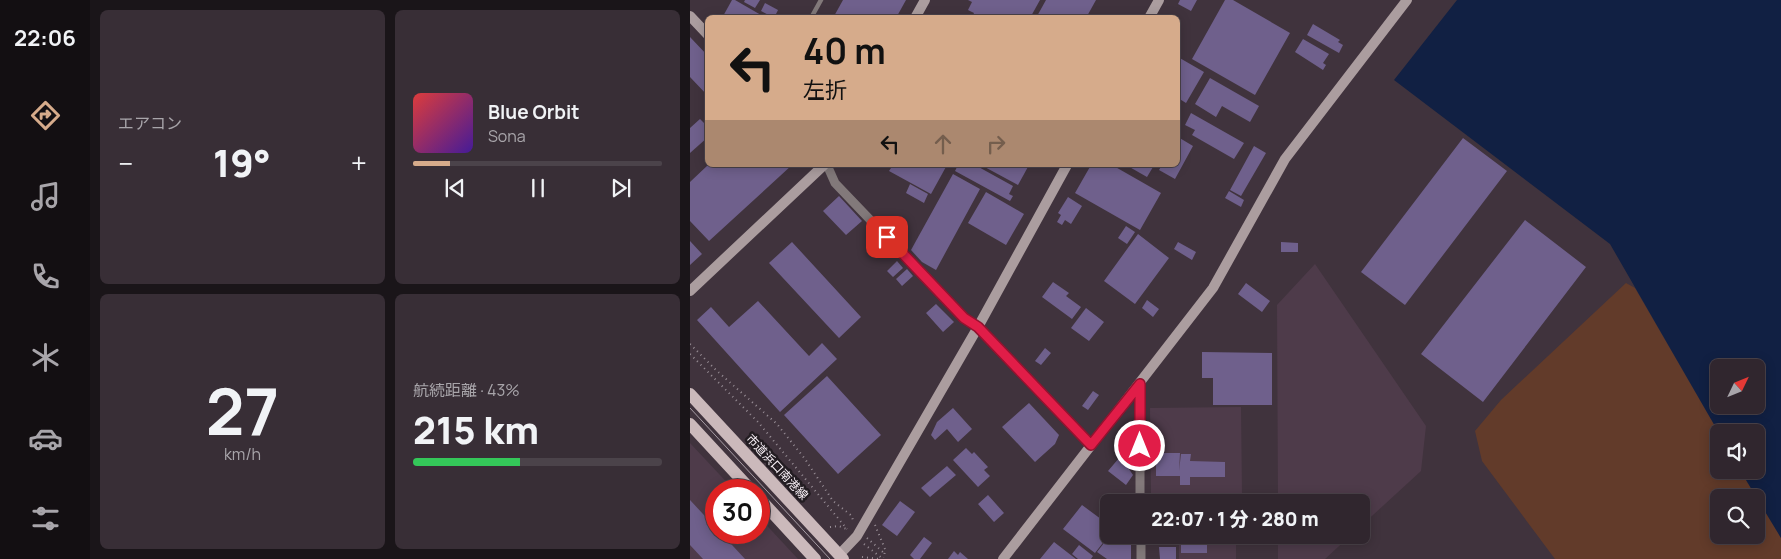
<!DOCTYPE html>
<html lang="ja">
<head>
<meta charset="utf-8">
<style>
  :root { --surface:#30262e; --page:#382e36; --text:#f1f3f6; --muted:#a8a5aa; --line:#4b434a; --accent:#d6ab8b }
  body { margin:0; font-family:Manrope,"Noto Sans JP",sans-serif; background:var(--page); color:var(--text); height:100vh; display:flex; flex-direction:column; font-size:19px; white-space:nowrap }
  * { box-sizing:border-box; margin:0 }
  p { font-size:16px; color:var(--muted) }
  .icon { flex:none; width:28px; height:28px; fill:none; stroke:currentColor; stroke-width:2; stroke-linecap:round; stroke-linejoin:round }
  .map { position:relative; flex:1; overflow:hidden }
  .drawer { display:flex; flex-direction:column; gap:10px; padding:10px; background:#1a1519; width:600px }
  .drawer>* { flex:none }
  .top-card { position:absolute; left:15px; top:15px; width:475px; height:152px; border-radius:8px; box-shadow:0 2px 12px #0003,0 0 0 1px var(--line); background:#d6ab8b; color:#111; overflow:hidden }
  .needle { width:32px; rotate:47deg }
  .buttons { position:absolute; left:1020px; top:359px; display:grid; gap:10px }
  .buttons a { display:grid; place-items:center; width:55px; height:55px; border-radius:8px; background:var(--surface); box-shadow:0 2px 12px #0003,0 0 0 1px var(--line); font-size:25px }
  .speed { position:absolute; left:15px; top:479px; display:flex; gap:10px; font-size:25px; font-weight:700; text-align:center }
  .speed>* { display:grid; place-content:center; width:65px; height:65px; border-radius:50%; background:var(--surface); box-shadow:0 2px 12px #0003,0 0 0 1px var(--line); line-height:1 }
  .speed .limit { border:8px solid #d22; background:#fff; color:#111 }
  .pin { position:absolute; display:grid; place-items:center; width:42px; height:42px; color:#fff; margin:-21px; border-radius:10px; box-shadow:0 2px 8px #0006 }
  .me { position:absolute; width:55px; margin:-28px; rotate:0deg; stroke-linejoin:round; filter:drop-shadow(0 0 4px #0008) }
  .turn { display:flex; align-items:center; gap:18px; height:105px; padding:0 15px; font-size:22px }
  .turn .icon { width:65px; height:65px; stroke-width:2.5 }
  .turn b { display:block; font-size:35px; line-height:42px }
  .lanes { display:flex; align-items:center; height:48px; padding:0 15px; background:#0003; justify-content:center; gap:25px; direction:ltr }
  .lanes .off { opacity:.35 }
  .big { font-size:38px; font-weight:800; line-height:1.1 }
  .drawer .card { flex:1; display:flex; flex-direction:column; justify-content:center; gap:8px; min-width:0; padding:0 18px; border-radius:8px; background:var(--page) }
  .drawer .dial { align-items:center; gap:0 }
  .dial b { font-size:65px; line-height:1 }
  .song { display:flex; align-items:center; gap:15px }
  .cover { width:60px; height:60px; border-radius:8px; background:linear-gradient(135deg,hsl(0 70% 55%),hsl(260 70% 35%)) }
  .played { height:5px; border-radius:2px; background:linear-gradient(90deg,var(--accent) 15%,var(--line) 15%) }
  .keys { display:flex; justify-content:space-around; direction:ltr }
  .heat { display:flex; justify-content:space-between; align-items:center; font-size:28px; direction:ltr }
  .charge { height:8px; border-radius:4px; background:linear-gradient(90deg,#34c759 43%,var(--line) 0) }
  .drawer .tiles { flex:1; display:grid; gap:10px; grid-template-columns:repeat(2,1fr) }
  .trip { position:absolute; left:410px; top:494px; width:270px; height:50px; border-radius:8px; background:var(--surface); box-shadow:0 2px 12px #0003,0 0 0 1px var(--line); font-weight:800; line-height:50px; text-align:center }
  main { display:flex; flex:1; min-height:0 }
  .tabs { display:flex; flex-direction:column; width:90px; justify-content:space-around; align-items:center; background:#130f12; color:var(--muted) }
  .tabs .icon { width:35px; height:35px }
  .tabs .selected { color:var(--accent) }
  .tabs b { font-size:22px; color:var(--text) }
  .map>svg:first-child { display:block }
</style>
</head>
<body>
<main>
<nav class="tabs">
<b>22:06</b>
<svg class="icon selected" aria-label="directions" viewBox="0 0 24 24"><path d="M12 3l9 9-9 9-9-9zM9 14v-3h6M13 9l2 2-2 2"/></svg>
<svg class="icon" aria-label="music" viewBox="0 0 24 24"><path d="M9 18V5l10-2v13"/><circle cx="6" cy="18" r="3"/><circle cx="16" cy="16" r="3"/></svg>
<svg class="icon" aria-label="phone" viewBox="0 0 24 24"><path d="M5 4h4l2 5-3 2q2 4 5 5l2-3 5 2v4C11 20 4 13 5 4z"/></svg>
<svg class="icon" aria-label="climate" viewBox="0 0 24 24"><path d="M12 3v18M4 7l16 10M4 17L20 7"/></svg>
<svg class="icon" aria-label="car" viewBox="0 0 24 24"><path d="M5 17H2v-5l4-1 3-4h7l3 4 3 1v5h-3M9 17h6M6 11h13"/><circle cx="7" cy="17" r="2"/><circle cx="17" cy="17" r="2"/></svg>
<svg class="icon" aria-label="filters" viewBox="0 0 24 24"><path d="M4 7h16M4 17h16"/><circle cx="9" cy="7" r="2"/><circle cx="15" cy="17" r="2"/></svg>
</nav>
<section class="drawer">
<div class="tiles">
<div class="card"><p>エアコン</p>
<div class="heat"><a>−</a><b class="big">19°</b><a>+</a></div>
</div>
<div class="card">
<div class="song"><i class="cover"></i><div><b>Blue Orbit</b><p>Sona</p></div></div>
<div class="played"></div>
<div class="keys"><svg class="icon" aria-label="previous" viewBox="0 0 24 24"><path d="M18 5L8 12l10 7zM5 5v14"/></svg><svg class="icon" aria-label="pause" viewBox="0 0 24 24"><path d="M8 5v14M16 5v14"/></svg><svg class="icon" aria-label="next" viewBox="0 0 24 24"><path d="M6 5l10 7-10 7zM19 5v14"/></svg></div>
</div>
<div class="card dial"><b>27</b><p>km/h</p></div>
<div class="card"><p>航続距離 · 43%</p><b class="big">215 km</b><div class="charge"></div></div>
</div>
</section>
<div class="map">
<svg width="1091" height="559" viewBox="0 0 1091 559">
  <rect width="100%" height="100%" fill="#40333d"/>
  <path fill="#4e3b4a" d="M625,264L736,426L731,471L671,526V502H588L587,305Z
    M551,407L552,494L461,495L460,408Z
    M0,443L44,490H26V532H69V517L108,559H0Z
    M463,535H546V559H489V542H463Z
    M588,535H661L635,559H588Z"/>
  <path fill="#623b2a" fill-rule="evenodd" d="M936,283L945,288L1029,433V470H1050L1091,538V559H865L792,461L785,431L811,400ZM1029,498H1066V535H1029Z"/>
  <path fill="#112043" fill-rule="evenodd" d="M767,0H1091V538L1050,470H1066V432L1029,433L920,244L704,80ZM1029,368H1066V405H1029Z"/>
  <path fill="#6f608c" d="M42,0H45L76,18H32Z
    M55,0H70L65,8L54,2Z
    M153,0H216L206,18H143Z
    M278,0H350L340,18H282L284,13L278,10L282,2Z
    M356,0H406L396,18H346Z
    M490,0H507L501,11L488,4Z
    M535,0H543L600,33L565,95L502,59Z
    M75,3L88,10L84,18L71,11Z
    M623,24L650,40L648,42L653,45L649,53L617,35Z
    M0,37L18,56V96L0,77Z
    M613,39L639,54L633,63L636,65L633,70L605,52Z
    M488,57L514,72L496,103L488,98Z
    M520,78L569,106L560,122L532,106L526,117L505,104Z
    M501,113L554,143L544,159L502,135L505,130L495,125Z
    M10,119L18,127V137L0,153V128Z
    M488,137L503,146L485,179L469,170L472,165H488Z
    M773,138L817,171L715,305L671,272Z
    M564,146L576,153L551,196L540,190Z
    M18,165H102L19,241L0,221V182Z
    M203,165H257L241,194L199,171Z
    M268,165H285L323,186L319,194L323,196L320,201L265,171Z
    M291,165H339L328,185Z
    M401,165H422L471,193L450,230L385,193Z
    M436,165H459L463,167L457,177Z
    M263,174L290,189L246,270L232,262L221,250Z
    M220,184L238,194L234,203L216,193Z
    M539,191L554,200L551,207L535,198Z
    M296,192L334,214L316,245L278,223Z
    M149,196L172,221L156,235L133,211Z
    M378,197L392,206L381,224L375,220L372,225L367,222L371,215L368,213Z
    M835,220L896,267L793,402L731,354Z
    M436,226L445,232L437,244L428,238Z
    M448,234L479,258L445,304L414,281Z
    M0,241L12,254L0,265Z
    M102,242L171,317L149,338L79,263Z
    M488,242L506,252L502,260L484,249Z
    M591,242L608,243V252H591Z
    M207,261L213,268L203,277L197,271Z
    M217,269L223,276L212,286L206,279Z
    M363,282L379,293L376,296L391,307L382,319L352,297Z
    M556,283L580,301L572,312L548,294Z
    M457,300L469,309L463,317L452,308Z
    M68,301L119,356L132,343L147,359L90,412L7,320L21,307L39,327Z
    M246,304L264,322L253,332L236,313Z
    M396,308L414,322L399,341L381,328Z
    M355,348L361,353L351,365L345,361Z
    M512,352L582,353V405H523V378H512Z
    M137,376L191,435L148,474L94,415Z
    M403,391L409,395L398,410L392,406Z
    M339,403L369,435L365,444L345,462L312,427Z
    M263,408L282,429L268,442L257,429L245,440L241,435L247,422Z
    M276,448L282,454L284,452L298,467L294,470L300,476L288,487L263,460Z
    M435,451L440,455L437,459L443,464L439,469L443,475L436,485L418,471Z
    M466,453H490L489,471L491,454H501L500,461L535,462V477H500V485H490V476H466Z
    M257,466L266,475L240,497L231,488Z
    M298,495L314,513L304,522L288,504Z
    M0,500L26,528V532H30L55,559H13L0,545Z
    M210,501L225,512L207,536L192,525Z
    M392,505L419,525V535L405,553L373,529Z
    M234,537L242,543L230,559H224L220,555Z
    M491,538H517V553H491Z
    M417,539L441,540V559H417L407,552Z
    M364,542L386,559H350Z
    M389,545L403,556L401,559H388L382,554Z
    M469,547H486V559H470Z
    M264,551L268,555L270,552L278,559H258Z"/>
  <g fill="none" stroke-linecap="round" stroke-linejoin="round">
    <path stroke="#998f97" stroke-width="2" stroke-dasharray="1 4" stroke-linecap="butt" d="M0,344L27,371L87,424L115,459L143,501L162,516L163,521
      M0,354L68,422L157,529
      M185,525L195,549L194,558
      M140,527L149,526L159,530
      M177,538L194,553
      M174,544L193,559
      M172,557L190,559"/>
    <path stroke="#82797a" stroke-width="4.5" d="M121,18L131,0"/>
    <path stroke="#82797a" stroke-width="9" d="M137,165L145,183L274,318L288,327
      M450,384V502
      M451,535V559"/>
    <path stroke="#ab9d9f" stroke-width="10" d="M0,16L18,35
      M225,18L235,0
      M459,18L469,0
      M0,291L134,165
      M288,327L401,445
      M149,555L167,536L288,327L377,165
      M313,559L523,288L595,159L717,0"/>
    <path stroke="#cbb9bb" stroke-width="12" d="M0,394L153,559
      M0,424L61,490
      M69,498L125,559"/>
    <path stroke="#a79da5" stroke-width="1" d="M0,408L140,559"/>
  </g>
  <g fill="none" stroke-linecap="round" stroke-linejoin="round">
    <defs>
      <path id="route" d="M197,237L274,318L288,327L401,445L450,384V446"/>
    </defs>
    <use href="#route" stroke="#92132f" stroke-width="12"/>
    <use href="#route" stroke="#e11d48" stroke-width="9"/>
  </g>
  <g text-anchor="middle" stroke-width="5" stroke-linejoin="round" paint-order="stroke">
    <g font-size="12" fill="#f9f1f7" stroke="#231d22">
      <text transform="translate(87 467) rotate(47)" y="4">市道浜口南港線</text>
    </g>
  </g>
</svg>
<div class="buttons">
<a><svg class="needle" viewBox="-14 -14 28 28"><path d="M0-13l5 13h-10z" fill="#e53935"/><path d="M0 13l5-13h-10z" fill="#a8a5aa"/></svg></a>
<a><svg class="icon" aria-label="sound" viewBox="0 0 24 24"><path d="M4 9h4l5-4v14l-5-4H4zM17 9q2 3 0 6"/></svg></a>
<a><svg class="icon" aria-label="search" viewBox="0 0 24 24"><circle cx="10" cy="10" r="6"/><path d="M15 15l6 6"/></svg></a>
</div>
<div class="speed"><div class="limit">30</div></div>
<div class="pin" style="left:197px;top:237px;background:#d93025"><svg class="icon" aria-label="arrive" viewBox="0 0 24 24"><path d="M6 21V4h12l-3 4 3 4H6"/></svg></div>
<svg class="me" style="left:450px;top:446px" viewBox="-20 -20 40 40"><circle r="17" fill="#e11d48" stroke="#fff" stroke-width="3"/><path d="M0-11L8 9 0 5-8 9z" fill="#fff"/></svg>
<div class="trip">22:07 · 1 分 · 280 m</div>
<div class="top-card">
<div class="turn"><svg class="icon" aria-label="left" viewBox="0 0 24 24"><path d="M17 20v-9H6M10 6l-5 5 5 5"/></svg><div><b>40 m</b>左折</div></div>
<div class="lanes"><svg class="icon" aria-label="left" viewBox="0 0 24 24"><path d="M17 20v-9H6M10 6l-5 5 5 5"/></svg><svg class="icon off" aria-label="ahead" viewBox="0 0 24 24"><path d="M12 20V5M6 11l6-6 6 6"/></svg><svg class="icon off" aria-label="right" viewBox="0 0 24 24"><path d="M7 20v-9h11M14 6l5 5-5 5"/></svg></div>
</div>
</div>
</main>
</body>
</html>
